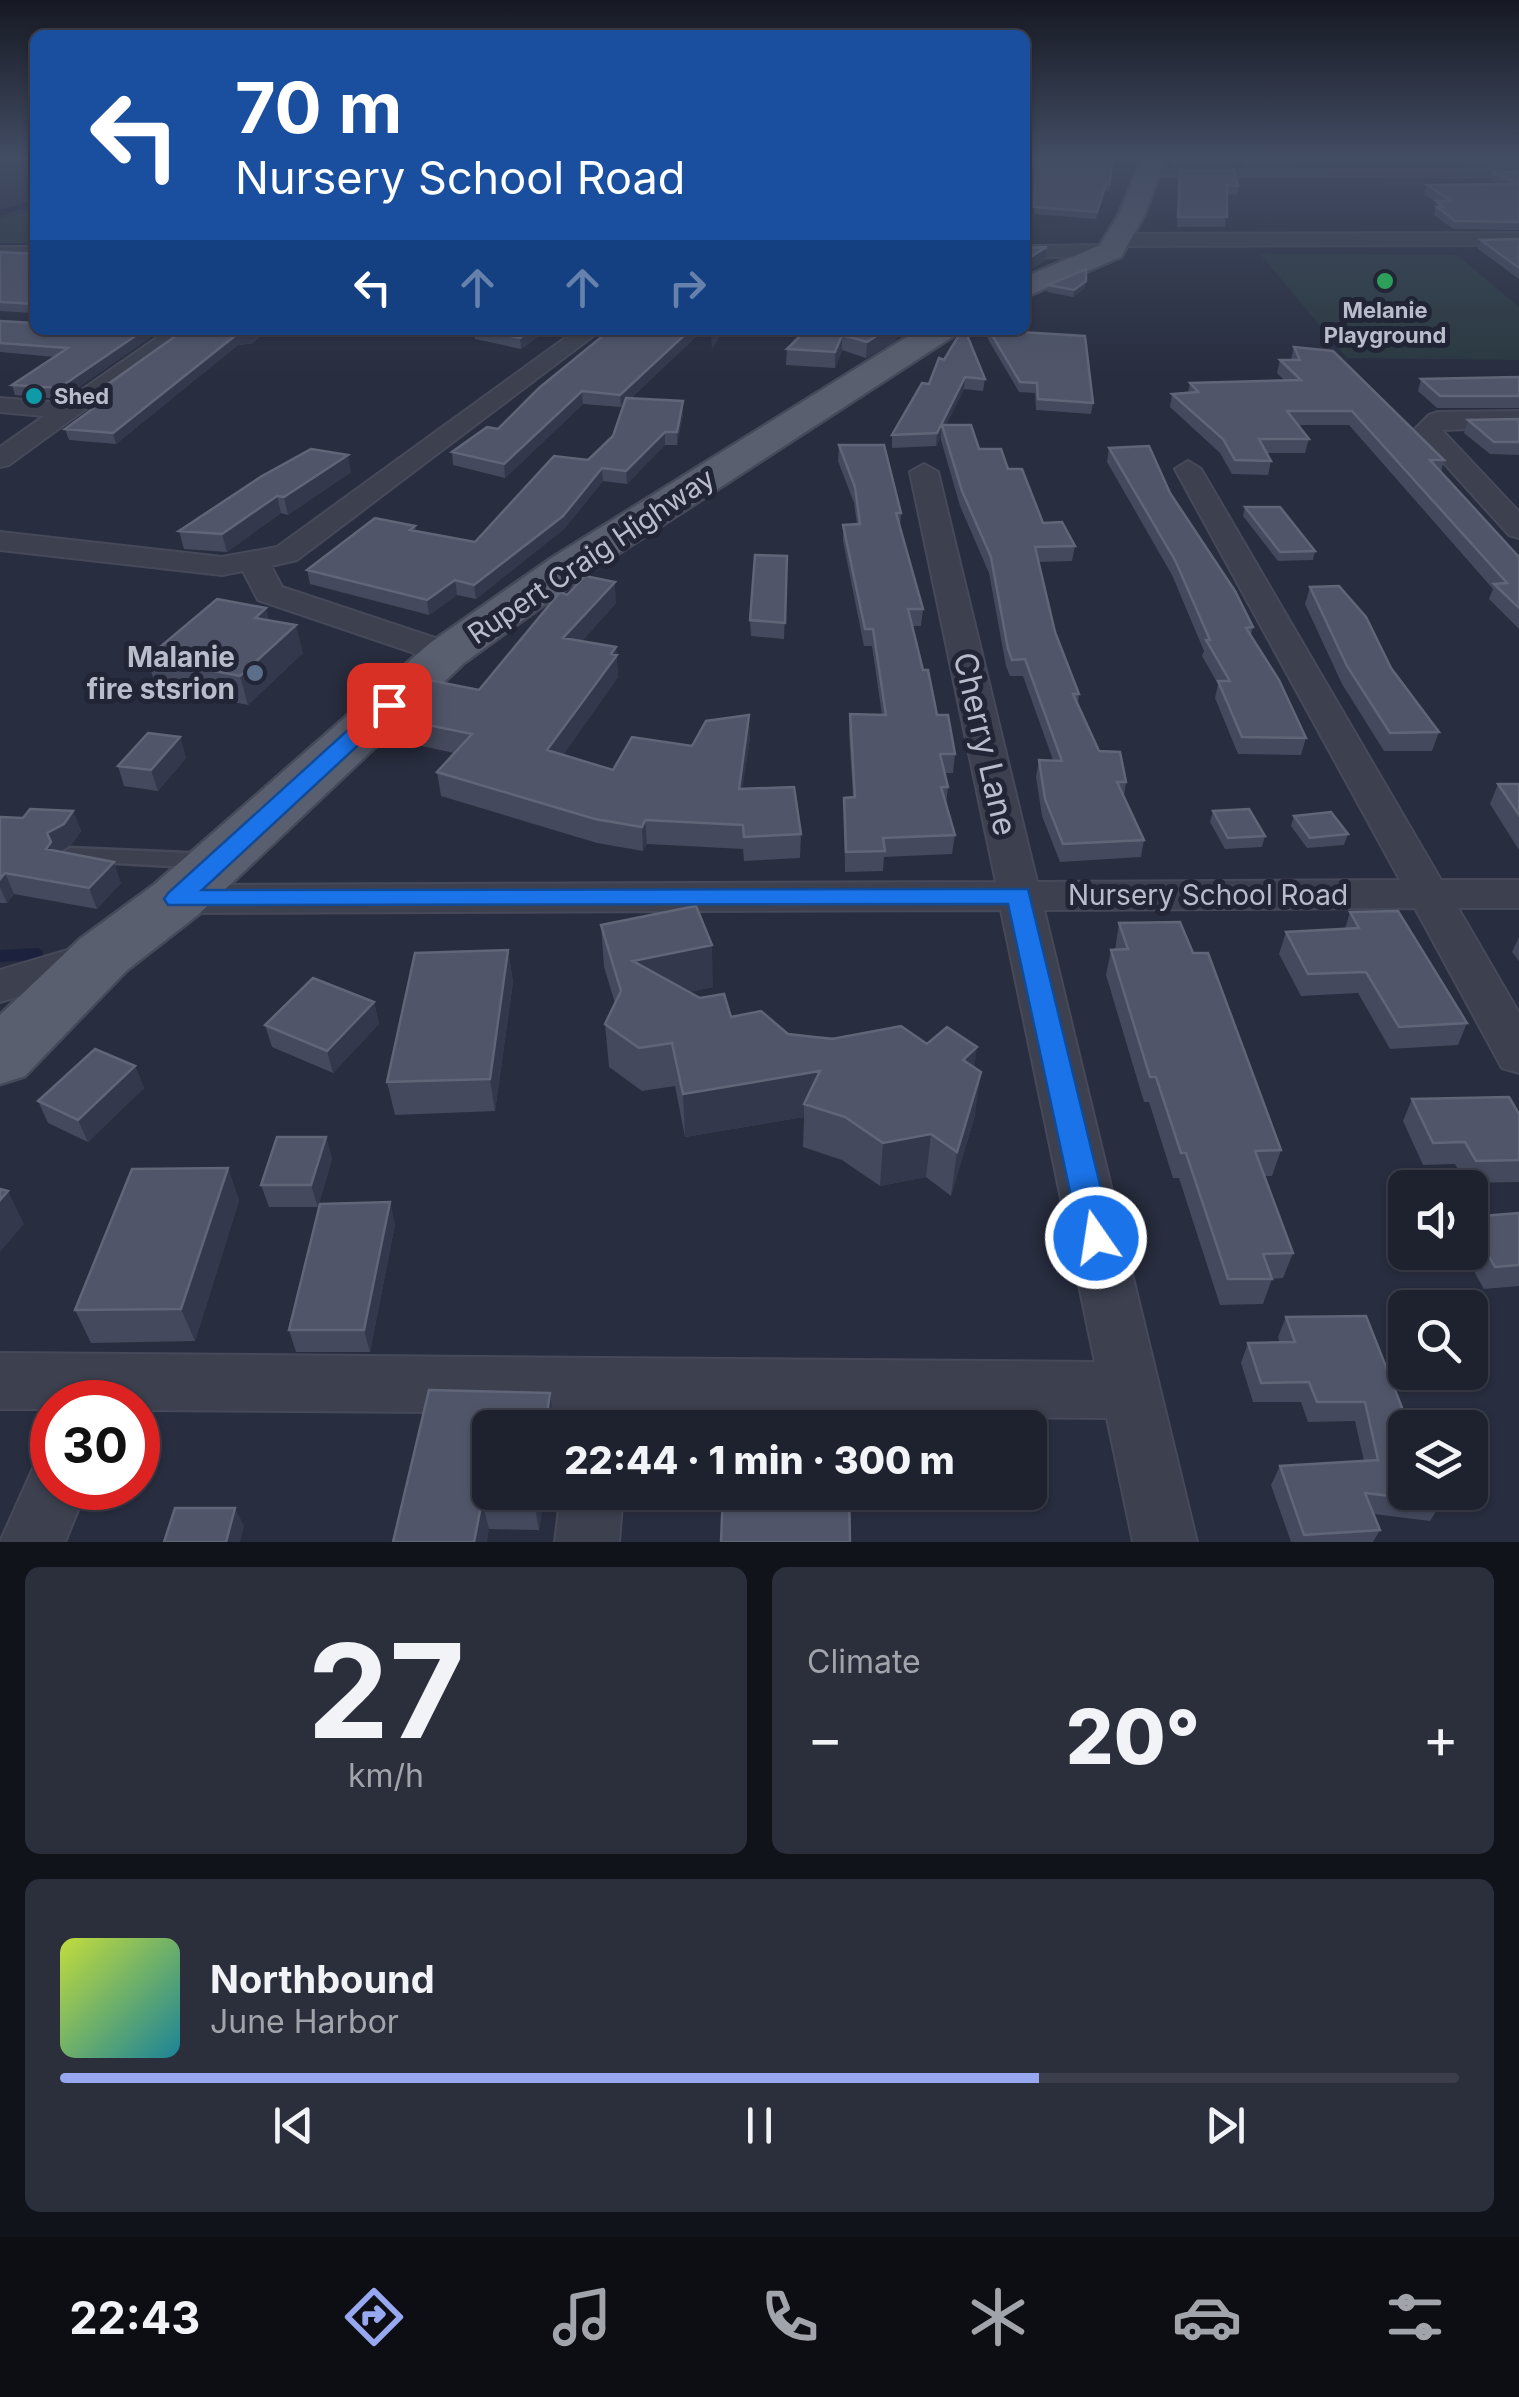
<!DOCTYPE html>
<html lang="en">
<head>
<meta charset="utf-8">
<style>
  :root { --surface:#1e222f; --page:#2b2f3b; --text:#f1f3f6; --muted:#a1a4aa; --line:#3c3f4b; --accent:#97a7f0 }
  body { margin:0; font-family:Inter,sans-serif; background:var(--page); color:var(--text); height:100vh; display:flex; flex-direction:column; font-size:38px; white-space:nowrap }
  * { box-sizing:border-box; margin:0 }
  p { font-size:32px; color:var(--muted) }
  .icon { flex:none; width:55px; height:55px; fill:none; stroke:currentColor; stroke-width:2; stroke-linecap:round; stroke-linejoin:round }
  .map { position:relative; height:1542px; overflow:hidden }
  .panel { display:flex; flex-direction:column; gap:25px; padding:25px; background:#10131a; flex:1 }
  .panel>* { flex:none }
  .banner { position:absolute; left:30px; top:30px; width:1000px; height:305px; border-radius:15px; box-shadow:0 2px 8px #0004,0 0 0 2px var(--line); background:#1a4fa0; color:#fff; overflow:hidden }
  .tools { position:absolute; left:1388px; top:1170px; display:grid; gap:20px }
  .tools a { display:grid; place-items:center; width:100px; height:100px; border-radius:15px; background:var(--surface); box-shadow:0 2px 8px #0004,0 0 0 2px var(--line); font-size:50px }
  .speed { position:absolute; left:30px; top:1380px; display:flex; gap:20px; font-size:50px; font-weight:700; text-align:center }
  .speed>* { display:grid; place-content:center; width:130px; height:130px; border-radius:50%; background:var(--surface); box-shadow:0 2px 8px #0004,0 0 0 2px var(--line); line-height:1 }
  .speed .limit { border:15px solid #d22; background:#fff; color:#111 }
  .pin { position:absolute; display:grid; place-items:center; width:85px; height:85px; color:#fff; margin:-42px; border-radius:20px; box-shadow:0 5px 15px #0006 }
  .me { position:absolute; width:110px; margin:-55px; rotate:347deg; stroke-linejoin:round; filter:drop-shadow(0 0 8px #0008) }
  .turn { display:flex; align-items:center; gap:35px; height:210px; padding:0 40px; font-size:45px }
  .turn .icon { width:130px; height:130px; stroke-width:2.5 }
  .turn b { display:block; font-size:70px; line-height:85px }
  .lanes { display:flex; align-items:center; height:95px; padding:0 40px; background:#0003; justify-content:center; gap:50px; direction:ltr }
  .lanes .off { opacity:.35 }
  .big { font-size:75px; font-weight:800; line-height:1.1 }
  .panel .tile { flex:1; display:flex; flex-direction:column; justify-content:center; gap:15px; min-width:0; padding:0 35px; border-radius:15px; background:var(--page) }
  .panel .dial { align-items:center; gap:0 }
  .dial b { font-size:130px; line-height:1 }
  .song { display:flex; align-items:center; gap:30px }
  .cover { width:120px; height:120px; border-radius:15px; background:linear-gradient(135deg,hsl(70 70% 55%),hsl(190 70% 35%)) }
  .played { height:10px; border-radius:5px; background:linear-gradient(90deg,var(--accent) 70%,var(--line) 70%) }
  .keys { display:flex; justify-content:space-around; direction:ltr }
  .heat { display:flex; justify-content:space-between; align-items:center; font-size:55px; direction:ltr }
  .panel .tiles { flex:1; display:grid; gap:25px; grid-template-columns:1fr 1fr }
  .tile:last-child { grid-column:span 2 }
  .trip { position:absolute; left:472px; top:1410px; width:575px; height:100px; border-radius:15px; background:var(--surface); box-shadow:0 2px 8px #0004,0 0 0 2px var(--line); font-weight:800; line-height:100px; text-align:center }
  .menu { display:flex; height:160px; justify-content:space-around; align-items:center; background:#0c0e13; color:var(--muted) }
  .menu .icon { width:70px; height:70px }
  .menu .current { color:var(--accent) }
  .menu b { font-size:45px; color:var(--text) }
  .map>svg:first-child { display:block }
</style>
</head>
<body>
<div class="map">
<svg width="1519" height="1542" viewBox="0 0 1519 1542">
  <rect width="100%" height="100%" fill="#282d3f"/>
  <path fill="#2a3940" d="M35,209V246H0V220Z
    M1260,254L1457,255L1519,307V360L1347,358Z"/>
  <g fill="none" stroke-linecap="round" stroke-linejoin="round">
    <path stroke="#1c223d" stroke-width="5" d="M0,213L35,202
      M0,246H35
      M1025,246H1063"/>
    <path stroke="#1c223d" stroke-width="12" d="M0,956L37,954"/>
    <defs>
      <path id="service" d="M1149,170H1519V176L1146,175Z
        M70,848L209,854L220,861L209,868L62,860L59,855Z"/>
      <path id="minor" d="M1519,233V245L1120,246L1111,240L1120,234Z
        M1111,245L1121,251L1118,255L1025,258V246Z
        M0,247H35V259H0Z
        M168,330H194L9,465L0,467V447L44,416L0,412V398L63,403Z
        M576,330H601L297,560L271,566L282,587L459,646L464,653L459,660H435L258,600L243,571L222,575L0,550V532L222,557L277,547Z
        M1519,411V427L1442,430L1519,512V538L1509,535L1414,430L1429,415L1438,412Z
        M1188,461L1201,469L1441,880H1519V908H1458L1519,1013V1073L1502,1068L1415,908L1044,910L1197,1542H1133L1107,1418L630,1414L629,1428H569L570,1413L138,1410V1402H52V1409H0V1353L1095,1362L1001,910L177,913L162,909L156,899L162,889L177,885L996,882L910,472L924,464L938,472L1037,882L1400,880L1175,469Z
        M88,944L104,949L110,960L104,971L0,1002V970Z
        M52,1458V1488H87L65,1542H0L34,1466Z
        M561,1492H623L619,1542H555Z"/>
      <path id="primary" d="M1141,159H1165L1145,214L1121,257L1025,297V277L1100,245L1119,214Z
        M918,330H957L952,337L582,577L464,663L199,914L126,971L25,1076L0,1084V1015L80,939L155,884L430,643L550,559Z"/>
    </defs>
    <use href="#service" stroke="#464959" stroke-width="5"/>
    <use href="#minor" stroke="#464959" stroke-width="4"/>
    <use href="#primary" stroke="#464959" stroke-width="5"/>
    <use href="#service" fill="#3c404f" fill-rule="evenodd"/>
    <use href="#minor" fill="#3c404f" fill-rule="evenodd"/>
    <use href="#primary" fill="#5a5f6f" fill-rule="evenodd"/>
  </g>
  <path fill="#44495d" d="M1036,159H1112L1109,191H1105L1096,219L1034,214Z
    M1169,159H1231L1229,166H1173Z
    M1235,159H1291L1289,166H1246Z
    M1457,159H1519V167L1467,166Z
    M1180,170L1238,186L1237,195L1227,194L1225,227H1177Z
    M1492,172H1519V230L1453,229L1434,215L1436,202L1424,194L1427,185H1501L1490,180Z
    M1519,239V279L1478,249L1481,240Z
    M0,252L161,330L62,399L15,395L12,385L55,357L0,352V321L34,323L35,313L0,311Z
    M1048,285L1085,288L1073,297L1047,292Z
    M184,330L253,343L238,345L116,444L69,440L65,429L93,408L90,397Z
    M474,330H557L550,335L542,334L521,349L475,339Z
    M703,330L630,399L683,401V414L677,445H665L627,484L603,481L564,529L476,599L457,595L429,615L310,584L307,570L415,526L416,531L475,542L588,460L613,436L624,404L621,407L583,404L505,478L453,465L452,452Z
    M806,330H900L896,340L866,358L842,350L835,368L786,365L787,349Z
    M989,330L1093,403L1091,414L1036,410L1035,393L1019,392L988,339Z
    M1294,347L1444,460L1441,472L1519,557V629L1489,599L1493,589L1349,425H1298L1309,439L1305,453H1267L1271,461L1268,475L1232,474L1220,453L1170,407L1172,394L1188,393L1190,383L1285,381L1277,373L1280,360H1291Z
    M939,358L985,379L983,391L964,389L946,425L1008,469L1043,523L1075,546L1072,561L1039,562L1055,632L1079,694L1078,703L1099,751L1126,782L1124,796L1144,840L1141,857L1060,862L1042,816L1036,777L1039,760H1053L1023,676H1010L1006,666L989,573L960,506L941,440V436L936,446L892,448V435L929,384Z
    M1519,377V408H1437L1418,391L1421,379Z
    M1519,419V455L1490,454L1464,433L1468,420Z
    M839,445L901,513L900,528L923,609L921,626H912L923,670L937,715L955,754L953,773H944L948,787L946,804L955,835L952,854L884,857L883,871L845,872L844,798L853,797L849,733L850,714L882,715L872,646H864L843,541V525L857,524L854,503L838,461Z
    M1109,448L1253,627L1251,635L1306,738L1301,755L1238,754L1215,698L1218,684L1202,656L1204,651L1172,575L1107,462Z
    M351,472L288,515L281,513L227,552L184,549L179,531L262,476Z
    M1245,507L1315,551L1313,560L1278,561L1243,516Z
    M787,556L784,639L751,636L750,620Z
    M1310,587L1391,668L1439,732L1432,751H1384L1342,684L1305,604Z
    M567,595L616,603L582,641L616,647L618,677L563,755L613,770L692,746L750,738L742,789L801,834L800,858L744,861L743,849L647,844L643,851L597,843L441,796L437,772L454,753L399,741L394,718L479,690Z
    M269,620L303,653L248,705L156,687L147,658Z
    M180,737L186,758L158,791L124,786L118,766Z
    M1498,784H1519V850L1490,804Z
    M73,811L81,831L72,844L59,852L121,883L97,909L14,894L7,903H0V817L23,818Z
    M1213,811L1265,836L1262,847L1225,849L1210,822Z
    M1294,816L1348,834L1344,845L1307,848L1291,826Z
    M1350,912L1467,1023L1458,1045L1390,1049L1358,993L1301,996L1279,954L1286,932L1345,929Z
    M1119,923L1193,953L1281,1150L1272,1176H1264L1293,1253L1283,1278L1272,1279L1263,1304L1220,1305L1179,1178H1173L1149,1102H1144L1106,975L1111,950H1115Z
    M601,925L713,987L689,992L731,1017L788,1034L927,1044L974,1068L975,1115L951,1196L926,1177L880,1186L842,1160L803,1147L804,1117L685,1137L675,1086L642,1091L609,1067L605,1024L615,1003L604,967Z
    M1519,937V961L1512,952Z
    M508,950L513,982L495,1111L395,1115L387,1082Z
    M374,1002L379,1024L333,1073L272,1047L265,1025Z
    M135,1066L144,1088L88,1142L48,1123L38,1101Z
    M1412,1099L1519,1114V1182L1465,1183L1455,1164L1423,1165L1403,1121Z
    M326,1137L332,1159L318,1207H269L261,1185Z
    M228,1168L239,1201L195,1341L91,1343L75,1310Z
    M1519,1213V1286L1484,1289L1463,1252H1470V1217Z
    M395,1224L370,1352H296L289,1330Z
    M1286,1317L1410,1428L1442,1502L1430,1521L1374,1514L1380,1530L1373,1542H1291L1271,1485L1280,1466L1364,1461L1355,1421L1308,1422L1301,1402H1253L1241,1363L1248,1343H1280L1278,1337Z
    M550,1393L555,1422L539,1530L489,1529L393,1542Z"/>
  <path fill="#33384c" d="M1047,247L1045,261L1025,273V259Z
    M1086,281L1085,288L1073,297L1074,290Z
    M144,330H161L62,399L59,388Z
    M254,330H268L253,343L238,345L116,444L113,433L236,335Z
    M531,330H542V334L521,349L520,338Z
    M690,330H703L621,407L620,395Z
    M716,330H724L712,349L711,337Z
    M886,330H900L896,340L866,358L867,342Z
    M842,335V350L835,368V352Z
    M965,377L964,389L943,431L942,425L941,436L936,446L937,433Z
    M582,391L583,404L505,478L504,464Z
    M683,401V414L677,445V432Z
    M665,432V445L627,484L626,471Z
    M348,455L351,472L288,515L284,497Z
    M602,468L603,481L564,529L476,599L474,585Z
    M277,496L281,513L227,552L222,534Z
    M455,580L457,595L429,615L427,600Z
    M615,582L616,603L565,661L563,638Z
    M266,608L273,636L255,618Z
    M296,625L303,653L248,705L240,676Z
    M616,647L618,677L550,774L547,750Z
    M749,715L750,738L739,813V789Z
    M180,737L186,758L158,791L151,770Z
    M73,811L81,831L72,844L56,854L46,849L47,833Z
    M645,820L647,844L643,851L642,827Z
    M114,862L121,883L97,909L89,888Z
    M5,873L14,894L7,903L0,887V879Z
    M712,945L713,987L636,1003L633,961Z
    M508,950L513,982L495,1111L490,1079Z
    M374,1002L379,1024L333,1073L327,1051Z
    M977,1047L971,1090L963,1060Z
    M135,1066L144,1088L88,1142L78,1120Z
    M820,1071L804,1104V1117L685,1137L683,1094Z
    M981,1072L975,1115L951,1196L957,1152Z
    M931,1134L926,1177L880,1186L883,1143Z
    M326,1137L332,1159L318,1207L311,1185Z
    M228,1168L239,1201L195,1341L181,1309Z
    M8,1191L24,1224L0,1252V1200Z
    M390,1202L395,1224L370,1352L364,1330Z
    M550,1393L555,1422L554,1428H545Z
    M535,1492H544L539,1530L534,1502Z
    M482,1501L489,1529L487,1542H474Z
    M235,1508L244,1526L240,1542H226Z"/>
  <path fill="#505569" stroke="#616578" stroke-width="2.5" d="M1036,159H1112L1110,184H1106L1097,212L1034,207Z
    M1180,170H1234L1238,186L1227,185V217H1178Z
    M1492,172H1519V184Z
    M1519,184V222L1455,221L1437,207H1443L1436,201H1451L1427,185Z
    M1519,239V268L1481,240Z
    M1025,245L1027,248L1047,247L1025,260Z
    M0,252L35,254V330H144L59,388L12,385L68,348L0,343V321L34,323L35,304L0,302Z
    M1086,269V281L1074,290L1048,285Z
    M184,330H254L250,333L236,335L113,433L65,429L106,399L90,397Z
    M483,330H531L520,338Z
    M610,330H690L620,395L582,391L504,464L452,452L487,427L498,429L539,388Z
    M806,330H886L867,342L842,335L835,352L787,349Z
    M962,330H965L985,379L965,377L937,433L892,435L922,383L929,384L939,358L944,360Z
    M989,330L1085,336L1093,403L1038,399L1037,383L1020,382Z
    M1294,347L1333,351L1444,460H1430L1519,557V608L1494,584L1507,583L1352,411H1287L1309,439H1259L1271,461L1235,460L1223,439L1172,394L1198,392L1190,383L1301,380L1280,360H1300Z
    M1519,377V396H1440L1421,379Z
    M626,398L683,401L677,432H665L626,471L602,468L563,516L474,585L455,580L427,600L307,570L375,518L415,526L410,530L475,542L554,456L588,460L613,436Z
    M1519,419V442H1494L1468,420Z
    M942,425H971L979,449H1001L1008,469H1022L1043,523L1062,522L1075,546L1035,547L1055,632L1079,694H1073L1099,751L1120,752L1126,782H1117L1144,840L1063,844L1045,799L1039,760L1062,761L1025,659L1012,660L1008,649L991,557L962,491Z
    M839,445H884L901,513H896L923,609H908L923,670H928L937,715H948L955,754H940L948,787H941L955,835L883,838L885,851L846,852L844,798L855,797L850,714L886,715L873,629H865L843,525L860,524L855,487Z
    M1149,446L1170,493L1235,591L1253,627L1246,628L1279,680L1306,738L1242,737L1218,681H1230L1206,640H1210L1175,560L1109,448Z
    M311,449L348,455L284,497L277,496L222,534L179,531L262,476Z
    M1245,507H1280L1315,551L1280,552Z
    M755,555L787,556L785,623L750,620Z
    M585,576L615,582L563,638L616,647L611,654L617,655L547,750L613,770L632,737L692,746L706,721L749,715L739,789L794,787L801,834L744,837L743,825L645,820L642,827L595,819L437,772L472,734L394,718L429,680L479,690L560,592L567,595Z
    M1339,586L1366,617L1391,668L1439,732L1390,733L1347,666L1310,587Z
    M217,599L266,608L255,618L296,625L240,676L147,658Z
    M148,733L180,737L151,770L118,766Z
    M1498,784H1519V815Z
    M30,809L73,811L64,824L47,833L51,842L46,849L114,862L89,888L5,873L0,879V817L23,818Z
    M1249,809L1265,836L1228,838L1213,811Z
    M1331,812L1348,834L1310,838L1294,816Z
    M696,906L712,945L633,961L700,998L724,994L731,1017L761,1011L788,1034L832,1039L901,1026L927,1044L947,1027L977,1047L963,1060L981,1072L957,1152L931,1134L883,1143L845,1117L804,1104L820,1071L683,1094L672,1043L639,1048L605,1024L621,991L601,925Z
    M1398,911L1467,1023L1399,1027L1366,972L1308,974L1286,932L1359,928L1350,912Z
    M1180,922L1193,953H1208L1281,1150L1255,1151L1293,1253L1263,1254L1272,1279H1228L1186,1153H1181L1156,1077H1150L1111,950L1128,949L1119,923Z
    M508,950L490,1079L387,1082L415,953Z
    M313,978L374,1002L327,1051L265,1025Z
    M95,1049L135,1066L78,1120L38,1101Z
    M1509,1097L1519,1114V1160L1476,1161L1465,1142L1433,1143L1412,1099Z
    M277,1137H326L311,1185H261Z
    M228,1168L181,1309L75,1310L132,1169Z
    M0,1189L8,1191L0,1200Z
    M390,1202L364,1330H289L320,1204Z
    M1519,1213V1265L1495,1267L1470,1223V1217Z
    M1366,1316L1410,1428H1405V1492H1439L1442,1502L1365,1493L1380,1530L1304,1535L1280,1466L1378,1460L1365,1402H1317L1309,1382L1261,1383L1248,1343L1295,1342L1286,1317Z
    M429,1390L550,1393L545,1428H490V1492H535L534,1502L482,1501L474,1542H393Z
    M723,1492H849L850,1542H721Z
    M175,1508H235L226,1542H164Z"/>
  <linearGradient id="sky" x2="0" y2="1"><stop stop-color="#161923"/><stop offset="0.42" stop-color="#424c63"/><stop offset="1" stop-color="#424c63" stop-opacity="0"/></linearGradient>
  <rect width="1519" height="375" fill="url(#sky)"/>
  <path fill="#1a73e8" stroke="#114b97" stroke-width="2.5" d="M389,699L399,705L396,710L202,890L1028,889L1113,1238L1108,1248L1096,1252L1085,1248L1080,1238L1008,904L168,905L164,899L168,893L381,700Z"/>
  <circle fill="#2e9e5b" stroke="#212535" stroke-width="4" cx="1385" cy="281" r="10"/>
  <circle fill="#0f9aa8" stroke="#212535" stroke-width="4" cx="34" cy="396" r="10"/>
  <circle fill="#5c6f8a" stroke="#212535" stroke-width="4" cx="255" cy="673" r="10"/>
  <g text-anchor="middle" stroke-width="10" stroke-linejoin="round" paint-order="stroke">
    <g font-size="22" font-weight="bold" fill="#b9bcca" stroke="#212535">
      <text x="1385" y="318">Melanie<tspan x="1385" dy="25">Playground</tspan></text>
      <text x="54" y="404" text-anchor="start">Shed</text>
    </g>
    <g font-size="28" fill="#b9bcca" stroke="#212535">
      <text transform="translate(591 556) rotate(-34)" y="10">Rupert Craig Highway</text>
      <text x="1208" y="905">Nursery School Road</text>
    </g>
    <g font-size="28" font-weight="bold" fill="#b9bcca" stroke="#212535" text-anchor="end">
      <text x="235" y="667">Malanie<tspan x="235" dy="32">fire stsrion</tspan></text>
    </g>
    <g font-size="32" fill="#b9bcca" stroke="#212535">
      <text transform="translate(985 744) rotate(77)" y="11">Cherry Lane</text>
    </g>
  </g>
</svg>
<div class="tools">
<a><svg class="icon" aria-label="sound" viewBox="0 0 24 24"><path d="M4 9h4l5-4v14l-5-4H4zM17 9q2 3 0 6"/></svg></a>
<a><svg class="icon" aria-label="search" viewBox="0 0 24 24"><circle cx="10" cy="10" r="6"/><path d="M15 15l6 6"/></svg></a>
<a><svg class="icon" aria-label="layers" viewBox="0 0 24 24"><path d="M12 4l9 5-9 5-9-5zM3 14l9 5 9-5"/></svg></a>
</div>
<div class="speed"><div class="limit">30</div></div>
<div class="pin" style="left:389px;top:705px;background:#d93025"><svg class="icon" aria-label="arrive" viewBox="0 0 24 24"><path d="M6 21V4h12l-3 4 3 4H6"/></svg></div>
<svg class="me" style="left:1096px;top:1238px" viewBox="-20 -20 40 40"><circle r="17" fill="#1a73e8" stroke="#fff" stroke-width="3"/><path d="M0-11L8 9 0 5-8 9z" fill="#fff"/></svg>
<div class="trip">22:44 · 1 min · 300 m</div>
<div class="banner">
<div class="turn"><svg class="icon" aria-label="left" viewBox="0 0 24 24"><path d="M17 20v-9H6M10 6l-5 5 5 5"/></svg><div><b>70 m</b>Nursery School Road</div></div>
<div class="lanes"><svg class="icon" aria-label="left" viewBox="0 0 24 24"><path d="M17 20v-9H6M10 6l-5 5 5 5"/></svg><svg class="icon off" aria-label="ahead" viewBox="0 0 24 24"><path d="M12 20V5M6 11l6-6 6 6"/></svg><svg class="icon off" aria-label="ahead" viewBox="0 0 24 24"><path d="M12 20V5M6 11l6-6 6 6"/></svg><svg class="icon off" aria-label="right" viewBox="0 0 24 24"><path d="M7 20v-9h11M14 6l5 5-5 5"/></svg></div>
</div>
</div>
<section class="panel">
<div class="tiles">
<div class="tile dial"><b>27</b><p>km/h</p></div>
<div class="tile"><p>Climate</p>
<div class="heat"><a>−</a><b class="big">20°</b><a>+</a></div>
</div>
<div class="tile">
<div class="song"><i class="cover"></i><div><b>Northbound</b><p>June Harbor</p></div></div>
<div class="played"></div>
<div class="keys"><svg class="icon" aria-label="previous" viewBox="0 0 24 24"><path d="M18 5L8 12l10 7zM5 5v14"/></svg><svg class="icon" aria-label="pause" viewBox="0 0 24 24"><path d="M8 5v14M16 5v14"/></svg><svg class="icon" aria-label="next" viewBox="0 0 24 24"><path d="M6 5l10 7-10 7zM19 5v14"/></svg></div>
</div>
</div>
</section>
<nav class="menu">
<b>22:43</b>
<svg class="icon current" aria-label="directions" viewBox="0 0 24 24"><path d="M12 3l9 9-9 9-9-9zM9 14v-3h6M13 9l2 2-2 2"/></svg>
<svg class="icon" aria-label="music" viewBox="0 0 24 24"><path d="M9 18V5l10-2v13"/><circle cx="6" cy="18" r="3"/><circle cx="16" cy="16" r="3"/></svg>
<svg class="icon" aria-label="phone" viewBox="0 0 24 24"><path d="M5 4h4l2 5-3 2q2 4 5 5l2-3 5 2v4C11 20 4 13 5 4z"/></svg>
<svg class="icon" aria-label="climate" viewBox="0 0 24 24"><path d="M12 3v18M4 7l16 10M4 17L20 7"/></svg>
<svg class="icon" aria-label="car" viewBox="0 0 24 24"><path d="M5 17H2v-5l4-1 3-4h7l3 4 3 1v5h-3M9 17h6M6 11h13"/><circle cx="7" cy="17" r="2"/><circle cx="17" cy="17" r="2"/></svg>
<svg class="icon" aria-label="filters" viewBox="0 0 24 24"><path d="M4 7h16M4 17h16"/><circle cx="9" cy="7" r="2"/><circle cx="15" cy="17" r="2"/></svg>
</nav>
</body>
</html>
